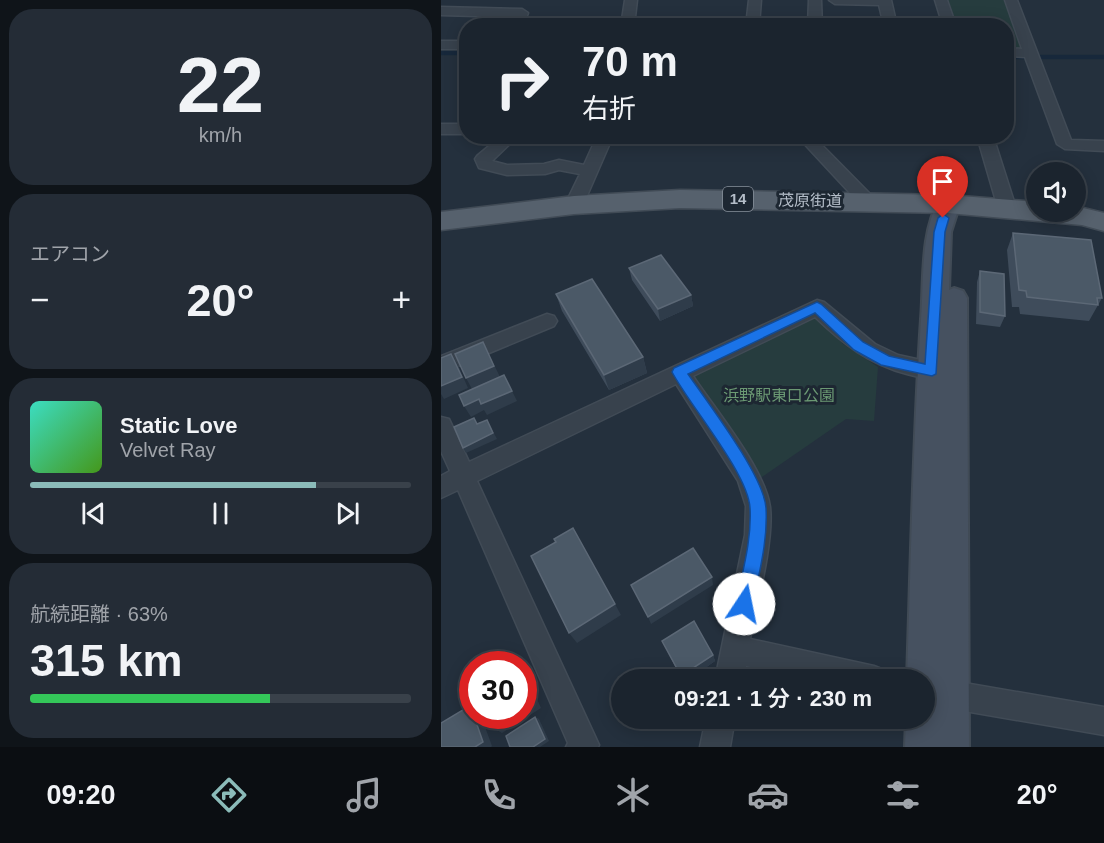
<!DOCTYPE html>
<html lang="ja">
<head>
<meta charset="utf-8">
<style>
  :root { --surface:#1b242e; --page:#242c36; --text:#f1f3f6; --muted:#a0a4aa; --line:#39414a; --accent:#8bbbb9 }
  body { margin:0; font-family:Arial,"Noto Sans JP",sans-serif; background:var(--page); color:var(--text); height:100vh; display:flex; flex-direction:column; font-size:22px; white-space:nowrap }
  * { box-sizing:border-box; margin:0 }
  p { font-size:20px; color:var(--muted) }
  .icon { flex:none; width:33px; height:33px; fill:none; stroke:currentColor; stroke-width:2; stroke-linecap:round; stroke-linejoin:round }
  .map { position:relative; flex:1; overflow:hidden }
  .side { display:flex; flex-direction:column; gap:9px; padding:9px; background:#0f1419; width:441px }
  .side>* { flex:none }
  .hud { position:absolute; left:18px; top:18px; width:555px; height:126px; border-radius:24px; box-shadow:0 3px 15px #0003,0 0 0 2px var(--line); background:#1b242e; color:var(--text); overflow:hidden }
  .tools { position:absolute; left:585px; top:162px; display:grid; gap:12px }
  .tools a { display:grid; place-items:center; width:60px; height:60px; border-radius:50%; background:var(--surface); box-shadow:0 3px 15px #0003,0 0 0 2px var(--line); font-size:30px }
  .speed { position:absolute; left:18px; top:651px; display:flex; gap:12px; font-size:30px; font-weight:700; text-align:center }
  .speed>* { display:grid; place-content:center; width:78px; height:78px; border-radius:50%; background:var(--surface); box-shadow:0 3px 15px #0003,0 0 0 2px var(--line); line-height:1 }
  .speed .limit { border:9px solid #d22; background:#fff; color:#111 }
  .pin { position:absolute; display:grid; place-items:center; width:51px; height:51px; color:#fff; margin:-62px -26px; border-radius:50% 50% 50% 0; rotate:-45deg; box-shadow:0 0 6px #0007 }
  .pin .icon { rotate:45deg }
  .me { position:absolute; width:66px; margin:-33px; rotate:11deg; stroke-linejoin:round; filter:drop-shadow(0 0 4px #0008) }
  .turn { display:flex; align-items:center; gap:21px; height:126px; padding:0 24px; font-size:27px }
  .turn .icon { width:78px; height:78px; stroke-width:2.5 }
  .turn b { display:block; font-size:42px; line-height:51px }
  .big { font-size:45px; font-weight:600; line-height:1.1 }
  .side .card { flex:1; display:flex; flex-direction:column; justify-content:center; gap:9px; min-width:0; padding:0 21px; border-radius:24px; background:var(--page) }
  .side .dial { align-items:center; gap:0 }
  .dial b { font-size:78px; line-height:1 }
  .song { display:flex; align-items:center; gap:18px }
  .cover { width:72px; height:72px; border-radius:9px; background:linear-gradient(135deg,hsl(170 70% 55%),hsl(100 70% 35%)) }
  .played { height:6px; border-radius:3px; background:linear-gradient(90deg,var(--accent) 75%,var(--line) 75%) }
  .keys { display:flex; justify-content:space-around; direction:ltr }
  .heat { display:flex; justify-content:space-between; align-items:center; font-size:33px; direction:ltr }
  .charge { height:9px; border-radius:4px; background:linear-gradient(90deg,#34c759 63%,var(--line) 0) }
  .trip { position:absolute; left:170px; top:669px; width:324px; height:60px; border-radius:30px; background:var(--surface); box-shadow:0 3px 15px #0003,0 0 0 2px var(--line); font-weight:600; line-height:60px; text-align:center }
  .menu { display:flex; height:96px; justify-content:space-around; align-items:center; background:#0b0e12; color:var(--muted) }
  .menu .icon { width:42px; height:42px }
  .menu .current { color:var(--accent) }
  .menu b { font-size:27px; color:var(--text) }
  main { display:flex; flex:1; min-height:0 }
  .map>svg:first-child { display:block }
</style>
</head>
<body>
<main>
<section class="side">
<div class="card dial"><b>22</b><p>km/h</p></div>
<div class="card"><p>エアコン</p>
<div class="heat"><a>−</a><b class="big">20°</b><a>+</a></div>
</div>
<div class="card">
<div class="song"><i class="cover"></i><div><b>Static Love</b><p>Velvet Ray</p></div></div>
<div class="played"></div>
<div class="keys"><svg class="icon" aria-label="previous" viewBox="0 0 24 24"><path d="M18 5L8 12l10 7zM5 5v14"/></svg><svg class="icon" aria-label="pause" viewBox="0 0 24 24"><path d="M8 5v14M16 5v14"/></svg><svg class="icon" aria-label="next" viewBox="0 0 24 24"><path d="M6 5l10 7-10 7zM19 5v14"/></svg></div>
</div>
<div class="card"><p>航続距離 · 63%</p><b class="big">315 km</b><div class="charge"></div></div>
</section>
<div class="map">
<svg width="663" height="747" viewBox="0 0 663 747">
  <rect width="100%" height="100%" fill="#24303d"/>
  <path fill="#263c3e" d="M507,0H564L582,50H566V26L516,25Z
    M375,314L402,344L437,367L433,421L405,419L318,479L249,374Z"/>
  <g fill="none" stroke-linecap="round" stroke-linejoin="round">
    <path stroke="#17283b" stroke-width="4.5" d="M0,53H26
      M566,57H663"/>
    <defs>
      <path id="street" d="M184,0H196L193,26H180Z
        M308,0H320L318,26H305Z
        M368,0H380L381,26H367Z
        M388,0H450L456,26H443L438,5L394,4Z
        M494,0H506L515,26H502Z
        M564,0H576L630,140L663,141V151L624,149L616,144L584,57L566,56V48L581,49Z
        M0,7L81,9L87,13L82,26H69L73,17L0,15Z
        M0,41H26V49H0Z
        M0,124H26V134H0Z
        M60,136H77L51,161L66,165L103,164L118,160L143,165L156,136H172L142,205L139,209H127L124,205L139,174L118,170L104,174L66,175L38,168L34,159L36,156Z
        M356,136H372L433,198L436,202L433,206H421Z
        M536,136H552L575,208L572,212H560L557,208Z
        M376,300L383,302L434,344L457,355L498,364L501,370L498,376C488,379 476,377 466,374C428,364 402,344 374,317L252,376C274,409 324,469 329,507C333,541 316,604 309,639L433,666L443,670L447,680H367L305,666L302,680H274L304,535L305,506L297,481L235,384L36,481L158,745L157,747H125L127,743L17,490L0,498V476L9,471L0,451V417L8,419L28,462Z
        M106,314L113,316L116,321L113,326L0,373V356Z
        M483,676L663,707V735L483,704V680H474Z
        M265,718H294L289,747H259Z"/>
      <path id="secondary" d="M507,196L515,199L519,204L510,232L508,290L513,288L522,291L526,298L528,747H464L465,718H483V680H466C470,559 472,439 480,319C483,283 479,230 499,199Z"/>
      <path id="primary" d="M239,190L507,195L596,202V212H634V206L663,213V231L641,225L507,213L239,208L133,214L0,230V212L133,196Z"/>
    </defs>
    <use href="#street" stroke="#414b56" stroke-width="3"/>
    <use href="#secondary" stroke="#414b56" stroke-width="4"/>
    <use href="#primary" stroke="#414b56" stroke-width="3"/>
    <use href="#street" fill="#38424d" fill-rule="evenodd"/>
    <use href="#secondary" fill="#465160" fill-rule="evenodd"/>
    <use href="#primary" fill="#56616d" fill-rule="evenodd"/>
  </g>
  <path fill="#3f4c5b" d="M572,233L661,298L648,321L579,314L578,307H571L566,250Z
    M188,268L250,295L252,306L219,321L191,280Z
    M539,271L564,316L559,327L535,324L536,282Z
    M115,294L202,357L206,373L168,390L121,311Z
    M221,641L272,655L274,661L247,680H241Z"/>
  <path fill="#2f3c4a" d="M250,295L252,306L219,321L217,309Z
    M42,342L59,377L31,389L25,378Z
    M10,354L17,365L27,388L3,399L0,394V386Z
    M202,357L206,373L168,390L163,375Z
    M63,375L76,401L46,415L43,410L30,417L23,406Z
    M46,420L56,439L25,453L22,448Z
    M271,577L272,585L210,624L207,617Z
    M174,604L180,615L136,643L128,633Z
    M272,655L274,661L247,680H242L240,676Z
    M82,675L88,681L100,708L61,733L53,728L72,716H82Z
    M33,716H40L51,746L50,747H34Z
    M94,717L98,719L108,741L99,747H92Z"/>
  <path fill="#4b5967" stroke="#5c6876" stroke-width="1.5" d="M572,233L650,240L661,298H656L657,305L586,297L585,291L578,290Z
    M220,255L250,295L217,309L188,268Z
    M539,271L563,274L564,316L539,312Z
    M151,279L202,357L163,375L115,294Z
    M42,342L53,366L25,378L14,354Z
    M10,354L21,377L0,386V358Z
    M63,375L71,391L40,404L38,399L23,406L18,395Z
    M33,418L36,424L46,420L52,433L22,448L13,427Z
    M132,528L174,604L128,633L90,556L115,542L113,539Z
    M252,548L271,577L207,617L190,585Z
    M253,621L272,655L240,676L221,641Z
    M82,677L93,702L82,709Z
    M30,705L32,710V716H33L42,742L34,747H0V723Z
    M48,716H72L53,728Z
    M94,717L104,739L92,747H69L65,736Z"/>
  <path fill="#1a73e8" stroke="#114b97" stroke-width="1.5" d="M502,214L508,218L504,232L495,374L491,376L440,365L413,350L374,313L247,374C267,403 323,476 325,508C327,541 318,573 312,604L309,610L303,613L297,610L295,604C301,573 311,540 309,508C307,473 249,406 231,372L233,368L376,302L380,304L422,342L448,356L484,364L493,232L497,218Z"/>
  <g text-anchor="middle" stroke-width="6" stroke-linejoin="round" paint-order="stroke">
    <rect fill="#1d2732" stroke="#87909b" stroke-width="1.5" x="282" y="187" width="30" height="24" rx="4.5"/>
    <g font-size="15" font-weight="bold" fill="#b4bdc8">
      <text x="297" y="204">14</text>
    </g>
    <g font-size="16" fill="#b4bdc8" stroke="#1d2732">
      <text transform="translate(369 200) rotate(1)" y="6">茂原街道</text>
    </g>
    <g font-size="16" fill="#6b9973" stroke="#1d2732">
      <text x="338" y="401">浜野駅東口公園</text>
    </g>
  </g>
</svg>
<div class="tools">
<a><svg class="icon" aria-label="sound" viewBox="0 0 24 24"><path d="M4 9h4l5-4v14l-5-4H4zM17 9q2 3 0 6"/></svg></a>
</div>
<div class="speed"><div class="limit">30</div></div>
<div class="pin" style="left:502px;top:218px;background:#d93025"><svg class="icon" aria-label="arrive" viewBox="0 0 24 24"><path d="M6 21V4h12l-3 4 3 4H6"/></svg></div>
<svg class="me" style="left:303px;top:604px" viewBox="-20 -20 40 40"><circle r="19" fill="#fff"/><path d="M0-13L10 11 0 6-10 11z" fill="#1a73e8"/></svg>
<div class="trip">09:21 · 1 分 · 230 m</div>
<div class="hud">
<div class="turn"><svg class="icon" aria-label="right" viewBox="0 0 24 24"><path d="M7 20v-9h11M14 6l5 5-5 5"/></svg><div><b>70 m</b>右折</div></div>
</div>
</div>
</main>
<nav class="menu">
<b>09:20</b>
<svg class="icon current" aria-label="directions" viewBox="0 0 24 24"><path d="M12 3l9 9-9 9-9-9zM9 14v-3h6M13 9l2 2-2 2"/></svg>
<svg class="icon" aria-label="music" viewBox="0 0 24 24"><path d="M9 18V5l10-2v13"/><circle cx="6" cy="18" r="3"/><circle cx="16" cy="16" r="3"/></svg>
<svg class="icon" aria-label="phone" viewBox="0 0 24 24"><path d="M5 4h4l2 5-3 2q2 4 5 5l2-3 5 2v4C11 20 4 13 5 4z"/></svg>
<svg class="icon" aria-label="climate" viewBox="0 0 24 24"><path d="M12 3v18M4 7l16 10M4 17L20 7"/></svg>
<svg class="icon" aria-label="car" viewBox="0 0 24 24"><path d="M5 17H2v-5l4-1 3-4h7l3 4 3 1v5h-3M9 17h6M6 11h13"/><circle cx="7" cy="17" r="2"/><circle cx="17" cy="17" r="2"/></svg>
<svg class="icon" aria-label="filters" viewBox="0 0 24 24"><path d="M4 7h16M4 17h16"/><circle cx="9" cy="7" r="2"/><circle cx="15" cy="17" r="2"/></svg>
<b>20°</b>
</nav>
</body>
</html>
